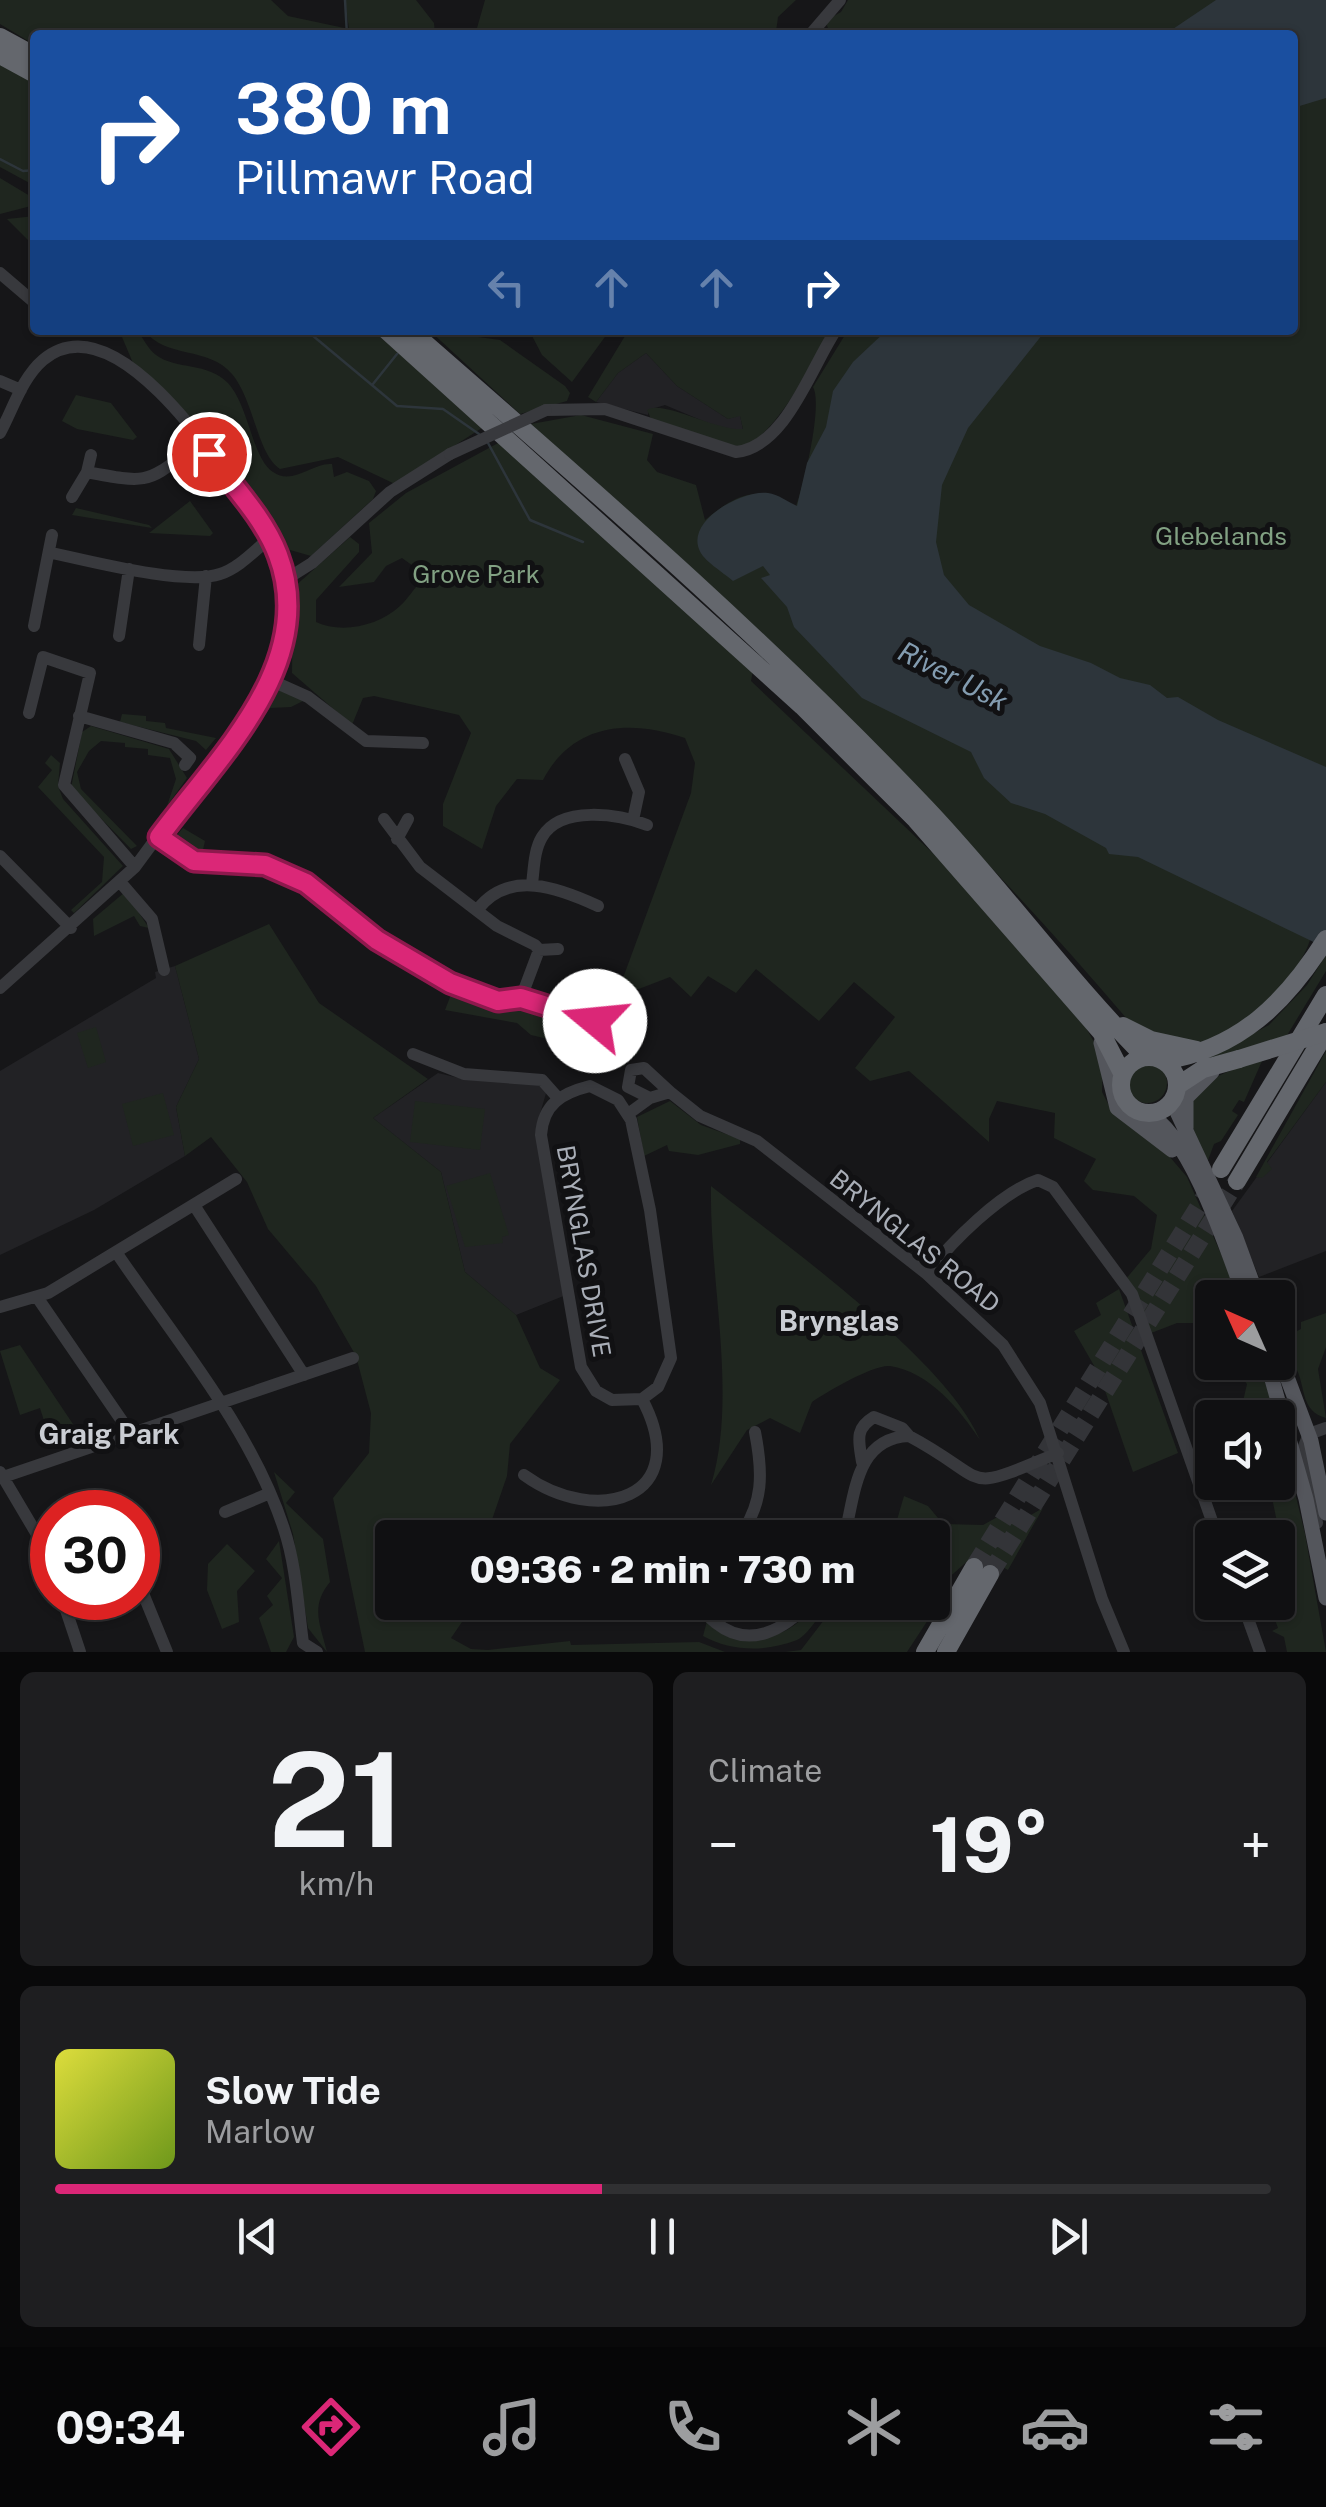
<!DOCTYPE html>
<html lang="en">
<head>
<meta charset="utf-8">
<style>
  :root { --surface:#101012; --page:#1e1e20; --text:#f1f3f6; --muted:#9c9d9f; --line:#303032; --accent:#db2777 }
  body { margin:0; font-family:"Public Sans",sans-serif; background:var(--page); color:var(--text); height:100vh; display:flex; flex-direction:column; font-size:38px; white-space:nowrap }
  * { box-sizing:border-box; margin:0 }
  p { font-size:32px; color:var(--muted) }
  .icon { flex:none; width:55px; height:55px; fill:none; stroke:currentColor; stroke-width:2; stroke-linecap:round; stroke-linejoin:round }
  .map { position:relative; height:1652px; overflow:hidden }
  .panel { display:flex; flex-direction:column; gap:20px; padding:20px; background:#09090a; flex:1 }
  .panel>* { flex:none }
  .hud { position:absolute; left:30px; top:30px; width:1268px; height:305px; border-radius:10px; box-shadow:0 2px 8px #0004,0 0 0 2px var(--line); background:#1a4fa0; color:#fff; overflow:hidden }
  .needle { width:65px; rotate:315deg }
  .fabs { position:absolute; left:1195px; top:1280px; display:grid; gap:20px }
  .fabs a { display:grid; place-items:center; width:100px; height:100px; border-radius:10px; background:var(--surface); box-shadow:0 2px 8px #0004,0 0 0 2px var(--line); font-size:50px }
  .speed { position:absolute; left:30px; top:1490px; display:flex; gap:20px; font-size:50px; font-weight:700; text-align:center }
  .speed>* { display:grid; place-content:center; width:130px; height:130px; border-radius:50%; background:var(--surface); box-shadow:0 2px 8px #0004,0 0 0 2px var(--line); line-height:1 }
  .speed .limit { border:15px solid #d22; background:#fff; color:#111 }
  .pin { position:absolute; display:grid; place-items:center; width:85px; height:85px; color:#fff; margin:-42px; border:5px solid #fff; border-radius:50%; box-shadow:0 2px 10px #0007 }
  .me { position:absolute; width:110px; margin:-55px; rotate:287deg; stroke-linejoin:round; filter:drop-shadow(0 0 8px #0008) }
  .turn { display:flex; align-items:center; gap:35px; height:210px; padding:0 40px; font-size:45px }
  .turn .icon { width:130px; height:130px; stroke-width:2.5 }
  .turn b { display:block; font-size:70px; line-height:85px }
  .lanes { display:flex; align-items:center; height:95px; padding:0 40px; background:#0003; justify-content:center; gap:50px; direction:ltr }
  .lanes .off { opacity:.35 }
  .big { font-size:75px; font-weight:800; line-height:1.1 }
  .panel .card { flex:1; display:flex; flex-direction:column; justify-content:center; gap:15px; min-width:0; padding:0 35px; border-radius:15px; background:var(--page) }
  .panel .dial { align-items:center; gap:0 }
  .dial b { font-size:130px; line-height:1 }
  .song { display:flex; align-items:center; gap:30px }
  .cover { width:120px; height:120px; border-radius:15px; background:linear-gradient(135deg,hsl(60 70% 55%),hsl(80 70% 35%)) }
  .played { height:10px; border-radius:5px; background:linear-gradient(90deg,var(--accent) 45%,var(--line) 45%) }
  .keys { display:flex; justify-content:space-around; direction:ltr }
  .heat { display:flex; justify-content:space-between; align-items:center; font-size:55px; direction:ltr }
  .panel .tiles { flex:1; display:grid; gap:20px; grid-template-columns:1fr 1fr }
  .card:last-child { grid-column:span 2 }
  .trip { position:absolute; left:375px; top:1520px; width:575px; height:100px; border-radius:10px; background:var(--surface); box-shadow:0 2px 8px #0004,0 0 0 2px var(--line); font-weight:800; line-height:100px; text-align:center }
  .menu { display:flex; height:160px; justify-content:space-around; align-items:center; background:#060607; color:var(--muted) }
  .menu .icon { width:70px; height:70px }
  .menu .selected { color:var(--accent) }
  .menu b { font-size:45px; color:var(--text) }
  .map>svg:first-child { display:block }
</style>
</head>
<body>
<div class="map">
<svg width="1326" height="1652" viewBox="0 0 1326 1652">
  <rect width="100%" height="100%" fill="#161618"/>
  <path fill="#222225" d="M646,353L677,386L728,419L740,415L743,430L722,429L665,405L648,410V415L596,402L618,373Z
    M175,966L199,1059L176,1107L185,1156L94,1210L0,1255V1071L156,978L155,972Z
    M438,1073L463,1079L536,1084L547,1090L539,1117L566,1295L516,1315L465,1272L441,1172L373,1118Z
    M1326,1082V1251L1259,1277L1232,1211Z"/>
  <path fill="#1f261f" d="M0,0H271L288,16L349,29L345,0H416L434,23L435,35H35V45L0,24Z
    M485,0H796L778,17L776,32L801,35H475Z
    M848,0H1274L1222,35H831L825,21L841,12Z
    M1326,45V818L936,649L915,440L989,330H1292L1293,55Z
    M0,63L35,84V186L0,167Z
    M0,178L35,199V205L0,214Z
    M35,216V247L7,219Z
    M119,330H137C143,338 148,349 156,355C176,370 208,362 228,383C249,406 252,458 273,472C293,486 313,462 332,464L334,477L347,472L369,481L376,491L373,499L311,556L280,547L133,363Z
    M144,330H372L485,426L395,484L338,457L280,469C257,454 254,400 232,374C209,346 165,359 144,330Z
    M429,330L500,340L565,386L570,393L567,401L520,414Z
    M529,330H610L572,382L542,355Z
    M621,330H832C813,359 772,448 734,448C714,448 672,428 652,421L647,410C662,399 716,431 743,429L740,416L728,419L677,386L646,353L618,373L596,402L588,397L625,336Z
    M848,330H919L766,569L1326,948L1310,940C1297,983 1224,1053 1176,1043C1160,1039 1142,1026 1127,1019C944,804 740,613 531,424L581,415L653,434L647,460L657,472L696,485L705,520C738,493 757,485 796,506C804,484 823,405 813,387Z
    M76,395L111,403L137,437L133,440L77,429L62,421Z
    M500,442L753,670L751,681L940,860L1085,1026L1103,1058L1102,1092L1113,1113L1157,1142L1187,1177L1233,1281L1238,1297L1212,1298V1342L1196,1323H1177L1146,1335L1125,1280L1151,1249L1157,1215L1134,1196L1093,1190L1084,1181L1096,1159L1054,1138L1055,1113L997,1101L989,1119V1142L909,1071L870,1081L855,1068L895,1017L854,982L819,1021L756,969L736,993L708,976L691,997L670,977L631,992L623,978L691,793L695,763L685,738C629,719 573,723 543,780L517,779L496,806L482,849L443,826V804L471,733L459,715L374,696L363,698L352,725L292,673L293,588L350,537L359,544V552L316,600V622C341,634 379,626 400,606C408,599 413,589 422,581L415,575L416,568L402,558L386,566L374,582L339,587L372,553L369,523L406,493Z
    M190,501L213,533L210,536L149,533Z
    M76,508L149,525L152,528L72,515Z
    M270,689L287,691L303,701L291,707L270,708L213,784L207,785V779Z
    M122,714L146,716V721L165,723L166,728L216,738L206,750L196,741L120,722Z
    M91,726L169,749L187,778L167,806L176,779L170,758L148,755V749L125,747V743L101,741L89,751L77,772L81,789L137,846L131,849L71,788L82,732Z
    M51,755L60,763L58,786L63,799L123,866L74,913L71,910L102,882L104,857L38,787L52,770L45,763Z
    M183,828L205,841L202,854H185L171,842Z
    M125,892L149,928L140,926L134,916L94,936L93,919Z
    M269,924L319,1003L428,1079L373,1118L441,1172L465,1272L516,1315L540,1368L560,1380L510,1444L507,1476L486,1537L392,1538V1602L475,1603L451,1638L471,1649L488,1650L570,1641L571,1645L699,1642L725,1652H365L333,1498L369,1453L371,1413L356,1356L316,1286L268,1229L247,1182L211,1137L185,1156L176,1107L199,1059L175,966Z
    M1326,955V971L1286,1037L1191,1066L1269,1025L1307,985Z
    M452,992L494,1007L529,1005L596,1031L626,1050L640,1051L622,1067L594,1055L590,1033L582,1030L569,1044L531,1035L517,1023L445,1010Z
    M96,1027L106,1062L88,1068L77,1033Z
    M1326,1051V1082L1267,1162L1272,1169L1262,1178L1256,1177Z
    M1262,1061L1244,1102L1239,1100L1232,1111L1238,1115L1221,1141L1214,1144L1207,1163C1170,1098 1199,1077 1262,1061Z
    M1127 1083a20 20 0 1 1 40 0a20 20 0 1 1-40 0Z
    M163,1093L174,1135L133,1146L122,1104Z
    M415,1101L485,1109L480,1150L410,1142Z
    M670,1101L701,1125L740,1139V1144L698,1155L669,1151L667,1145L644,1156L637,1117Z
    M490,1173L509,1235L502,1237L503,1243L465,1247L446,1186Z
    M711,1186C783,1243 946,1359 980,1440C960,1410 930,1372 890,1366C874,1364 826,1392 812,1402L800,1433L770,1418L747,1430L711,1485C738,1396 709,1282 711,1186Z
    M1119,1289L1178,1453L1133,1472L1100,1376L1074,1331L1101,1315L1096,1303Z
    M1326,1313V1347L1318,1369L1326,1418C1301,1411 1306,1390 1297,1370C1292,1361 1283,1351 1278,1341L1301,1329V1322Z
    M20,1345L85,1442V1443L71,1447L68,1438L51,1443L40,1408L20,1415L0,1351Z
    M1230,1363H1259L1276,1417H1245L1241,1410L1247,1384Z
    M1278,1422L1305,1534L1326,1652H1287L1284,1637L1272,1631L1278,1628L1269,1603L1278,1602L1286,1566L1269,1483L1278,1482Z
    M274,1472L295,1492L286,1503L323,1539L330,1582C310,1606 320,1624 327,1652L308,1628L293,1534Z
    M904,1496L928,1506L943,1524L983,1525L1001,1515L1029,1516L1043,1508L1008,1570L989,1560L980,1567L972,1557L944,1582L947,1591L907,1652H785L801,1650L837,1603L932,1602V1538L892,1537Z
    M279,1541L294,1637L286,1652H271L259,1618L273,1605L267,1596L282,1578L266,1559Z
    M227,1544L255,1571L237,1591L239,1622L222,1629L207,1590L208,1564Z
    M818,1603H828C820,1614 809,1634 797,1640C766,1652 732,1652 703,1636L707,1621C761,1639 776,1649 818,1603Z"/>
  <path fill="#2d353b" d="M1216,0H1326V98L1293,108L1292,35H1164Z
    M887,330H1046L968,428L942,485L936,542L944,575L969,605L1040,646L1091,663L1120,678L1150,685L1167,698L1178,697L1218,720L1326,767V948L1138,857L1109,854L1106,848L1045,814L1011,803L984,778L971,752L862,698L794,627L787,607L761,578L770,575L763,566L733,581C723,572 703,561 699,549C687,519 745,489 768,493C778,494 788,502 797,506L807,463L826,427L833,391L853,362Z"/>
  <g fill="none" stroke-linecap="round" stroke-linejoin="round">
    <path stroke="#2d353b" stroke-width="2.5" d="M345,0L347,35
      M0,159L23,171L35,170
      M306,330L397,406L443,409L479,434
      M373,384L397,354
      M488,443L530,520L583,542"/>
    <path stroke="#333438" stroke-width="18" stroke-dasharray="18 9" stroke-linecap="butt" d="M974,1567L1212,1185
      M990,1574L1237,1181"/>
    <path stroke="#38393d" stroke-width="12" d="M810,35L840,0
      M0,273L35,303
      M0,381L21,390
      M546,410L605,409L736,452C786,447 811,367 836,330
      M0,433C13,409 22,378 43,360C120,295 234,486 270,538L279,557L289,608L285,647L263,693L135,867L0,988
      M87,472C154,485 146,482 200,443
      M72,497L87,472L91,455
      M52,553C90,561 185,586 220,574C239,568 255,550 270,538
      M285,580L312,563L390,492L450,454
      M34,626L52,535
      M119,636L129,569
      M199,645L206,576
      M270,680L308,697L366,741L423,743
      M29,713L43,657L90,673L64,785L135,867
      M79,716L174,743L190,758L185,765
      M625,759L639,792L633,820
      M384,819L420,867L497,926L535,945L539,950L521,998
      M159,837L184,858L265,865L306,883L377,940L450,983L498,1001L521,998L595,1021
      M397,839L408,819
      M0,856L71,928
      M121,883L152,919L164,970
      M532,884C534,869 534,850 542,837C561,805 619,814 647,825
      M478,909C509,869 559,888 598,906
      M539,950L558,949
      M413,1054L464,1074L542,1080L558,1098
      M590,1086L618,1100L631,1120L650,1210L671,1358L658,1387L642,1399L612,1400L596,1391L581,1367L541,1135C543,1104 562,1093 590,1086Z
      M650,1098L628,1087L631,1070L644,1068L670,1092
      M628,1114L650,1098L670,1092L700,1116L757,1141L927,1274L1003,1345L1040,1403L1102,1599L1124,1652
      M194,1205L304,1375
      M116,1252C175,1339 251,1428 284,1529C296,1565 298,1605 303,1643
      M927,1274C950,1243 1001,1192 1038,1180L1053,1187L1132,1294L1218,1538
      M37,1297L131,1434
      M0,1307L48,1293L236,1179
      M862,1462C859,1441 854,1429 874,1417L902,1428L909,1436
      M0,1472L45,1548L52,1571
      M524,1475C596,1527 695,1499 642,1399
      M0,1478L353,1358
      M225,1512L270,1493
      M1317,1523L1304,1446L1309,1434L1326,1428
      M738,1538C764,1504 763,1473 755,1432
      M844,1538C855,1496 855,1438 909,1436C995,1482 957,1495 1058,1453
      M138,1581L167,1652
      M62,1598L80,1652
      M690,1602C701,1608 706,1615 716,1623C750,1650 785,1629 810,1602
      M1242,1602L1260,1652
      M487,1604L495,1602
      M303,1643L317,1652"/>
    <path stroke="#54565c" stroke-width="15" d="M1101,1043L1117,1108L1172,1150
      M1172,1101L1236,1238L1258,1298
      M1147,1113C1191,1135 1228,1252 1245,1298
      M1186,1128V1098L1212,1072
      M1278,1353L1311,1441L1326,1513
      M1267,1362L1306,1499L1326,1598"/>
    <path stroke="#64676d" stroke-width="18" d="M0,37L35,56
      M0,55L35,74
      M386,330L802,706L916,820L1101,1032L1123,1075
      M410,330C586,484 765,638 926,808C1002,888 1067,979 1145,1057
      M1123,1026L1151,1040L1197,1050
      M1121 1085a28 28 0 1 1 56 0a28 28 0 1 1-56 0Z
      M1163,1061C1240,1049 1286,1002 1326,939
      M1177,1086L1203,1069L1239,1059
      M1221,1169L1326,995
      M1237,1181L1326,1032
      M925,1652L974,1567
      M946,1652L990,1574"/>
    <path stroke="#38393d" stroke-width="12" d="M450,454L546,410"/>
    <path stroke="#64676d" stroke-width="18" d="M1239,1059L1326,1032"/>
  </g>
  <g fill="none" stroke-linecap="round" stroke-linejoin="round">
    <defs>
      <path id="route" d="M209,454C233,486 264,518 278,555C319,663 218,757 159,837L194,861L265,865L306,883L377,940L450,983L498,1001L521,998L595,1021"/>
    </defs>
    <use href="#route" stroke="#8e194d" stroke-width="25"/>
    <use href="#route" stroke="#db2777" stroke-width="18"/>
  </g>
  <g text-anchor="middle" stroke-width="10" stroke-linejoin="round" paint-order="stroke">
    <g font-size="25" fill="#82a183" stroke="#111113">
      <text x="1221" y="545">Glebelands</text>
      <text x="476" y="583">Grove Park</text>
    </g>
    <g font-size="25" fill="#a9aeb7" stroke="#111113">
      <text transform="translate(915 1241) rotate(39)" y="9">BRYNGLAS ROAD</text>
      <text transform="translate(584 1251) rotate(80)" y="9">BRYNGLAS DRIVE</text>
    </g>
    <g font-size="28" font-style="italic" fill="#839cb0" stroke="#111113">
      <text transform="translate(953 676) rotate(27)" y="10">River Usk</text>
    </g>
    <g font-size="28" font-weight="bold" fill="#cacdd3" stroke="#111113">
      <text x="839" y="1331">Brynglas</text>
      <text x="109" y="1444">Graig Park</text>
    </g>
  </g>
</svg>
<div class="fabs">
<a><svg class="needle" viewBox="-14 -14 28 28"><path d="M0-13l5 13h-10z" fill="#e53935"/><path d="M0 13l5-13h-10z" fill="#9c9d9f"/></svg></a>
<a><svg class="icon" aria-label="sound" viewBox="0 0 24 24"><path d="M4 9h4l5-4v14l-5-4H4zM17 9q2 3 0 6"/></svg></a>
<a><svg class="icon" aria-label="layers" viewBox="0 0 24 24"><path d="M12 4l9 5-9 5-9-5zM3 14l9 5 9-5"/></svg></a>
</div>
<div class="speed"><div class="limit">30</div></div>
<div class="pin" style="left:209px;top:454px;background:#d93025"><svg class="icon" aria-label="arrive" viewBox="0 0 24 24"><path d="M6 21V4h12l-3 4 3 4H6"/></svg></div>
<svg class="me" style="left:595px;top:1021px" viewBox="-20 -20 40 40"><circle r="19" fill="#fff"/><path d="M0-13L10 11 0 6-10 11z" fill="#db2777"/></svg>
<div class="trip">09:36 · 2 min · 730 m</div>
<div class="hud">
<div class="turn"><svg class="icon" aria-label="right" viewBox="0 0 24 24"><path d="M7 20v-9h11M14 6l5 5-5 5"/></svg><div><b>380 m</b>Pillmawr Road</div></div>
<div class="lanes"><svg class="icon off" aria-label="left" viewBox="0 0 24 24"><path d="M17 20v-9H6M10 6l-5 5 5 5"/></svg><svg class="icon off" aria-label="ahead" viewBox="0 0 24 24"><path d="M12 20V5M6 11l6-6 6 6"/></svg><svg class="icon off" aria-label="ahead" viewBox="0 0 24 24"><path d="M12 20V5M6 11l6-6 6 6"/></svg><svg class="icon" aria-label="right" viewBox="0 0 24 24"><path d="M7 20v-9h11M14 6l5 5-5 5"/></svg></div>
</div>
</div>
<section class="panel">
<div class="tiles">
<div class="card dial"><b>21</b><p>km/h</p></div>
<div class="card"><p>Climate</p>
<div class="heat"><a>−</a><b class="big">19°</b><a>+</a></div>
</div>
<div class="card">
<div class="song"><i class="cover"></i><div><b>Slow Tide</b><p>Marlow</p></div></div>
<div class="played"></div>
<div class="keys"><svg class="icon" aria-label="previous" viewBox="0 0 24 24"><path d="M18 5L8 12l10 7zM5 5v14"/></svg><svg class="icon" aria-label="pause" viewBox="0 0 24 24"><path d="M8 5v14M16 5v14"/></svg><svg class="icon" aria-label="next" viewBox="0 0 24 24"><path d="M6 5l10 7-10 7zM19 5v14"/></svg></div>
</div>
</div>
</section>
<nav class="menu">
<b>09:34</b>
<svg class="icon selected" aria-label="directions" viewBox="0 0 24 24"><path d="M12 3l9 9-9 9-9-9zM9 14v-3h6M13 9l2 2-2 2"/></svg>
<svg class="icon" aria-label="music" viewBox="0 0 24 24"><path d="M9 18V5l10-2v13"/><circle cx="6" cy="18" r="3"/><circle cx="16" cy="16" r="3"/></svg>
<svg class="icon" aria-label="phone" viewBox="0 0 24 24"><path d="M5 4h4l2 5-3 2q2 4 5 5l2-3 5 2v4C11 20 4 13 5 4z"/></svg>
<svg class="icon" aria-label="climate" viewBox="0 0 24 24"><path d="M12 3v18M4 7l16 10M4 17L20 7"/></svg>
<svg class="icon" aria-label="car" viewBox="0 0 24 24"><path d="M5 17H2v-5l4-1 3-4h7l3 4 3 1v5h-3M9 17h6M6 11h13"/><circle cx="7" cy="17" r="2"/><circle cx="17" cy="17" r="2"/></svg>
<svg class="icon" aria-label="filters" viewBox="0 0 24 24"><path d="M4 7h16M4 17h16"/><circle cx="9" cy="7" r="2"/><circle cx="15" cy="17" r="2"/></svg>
</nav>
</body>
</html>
